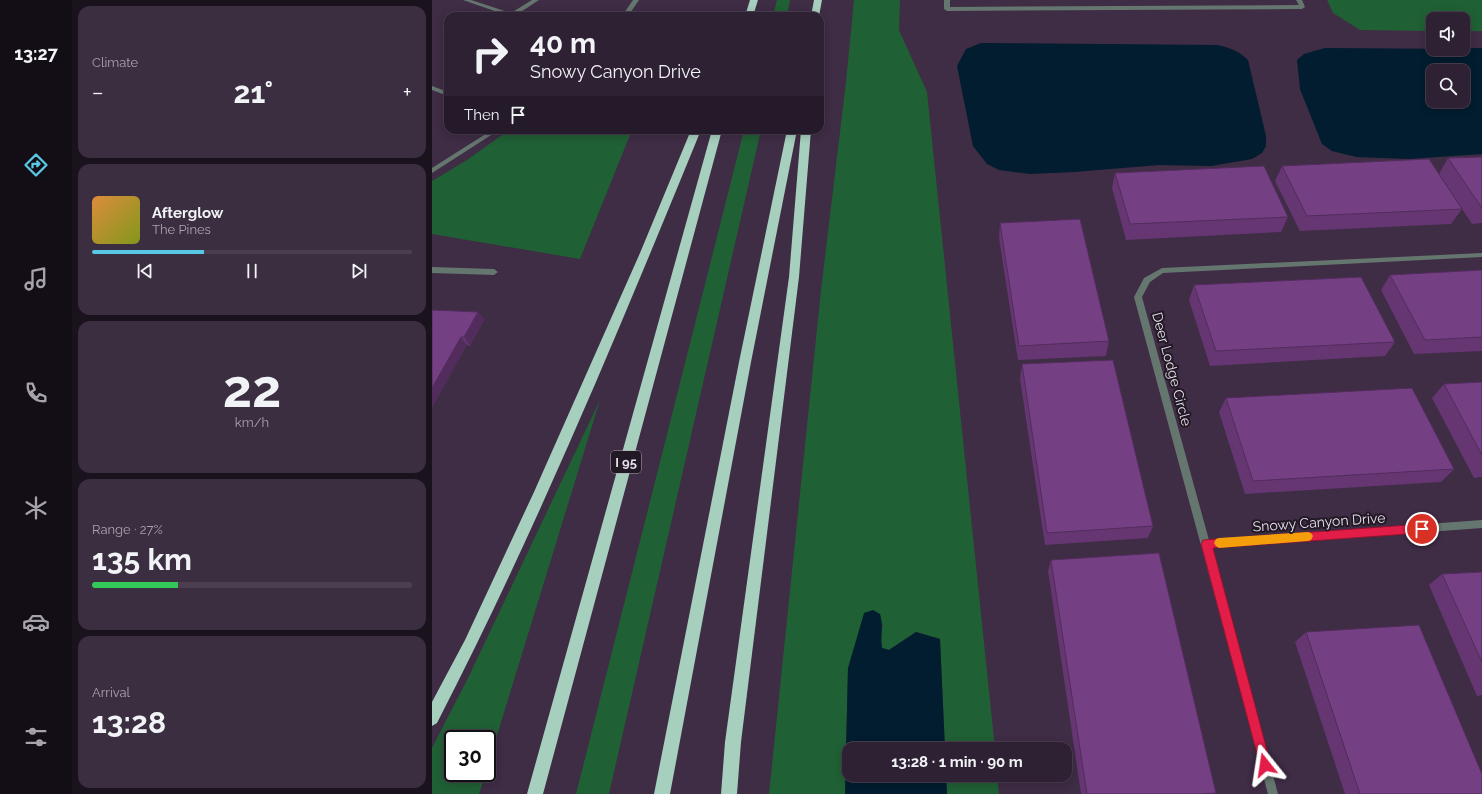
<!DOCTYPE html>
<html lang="en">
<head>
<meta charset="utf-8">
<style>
  :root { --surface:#2f2134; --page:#3b2e40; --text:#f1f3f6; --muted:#a7a3ac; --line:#4a3e4f; --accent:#59c8e4 }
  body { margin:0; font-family:Raleway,sans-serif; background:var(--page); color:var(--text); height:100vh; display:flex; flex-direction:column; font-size:15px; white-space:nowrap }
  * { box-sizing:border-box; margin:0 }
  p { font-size:13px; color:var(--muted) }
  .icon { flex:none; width:22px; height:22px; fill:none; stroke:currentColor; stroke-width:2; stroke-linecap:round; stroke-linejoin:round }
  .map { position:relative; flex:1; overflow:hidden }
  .sheet { display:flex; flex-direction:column; gap:6px; padding:6px; background:#1a121d; width:360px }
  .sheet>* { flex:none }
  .guide { position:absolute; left:12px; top:12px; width:380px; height:122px; border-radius:12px; box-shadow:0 2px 10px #0003,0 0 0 1px var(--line); background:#2f2134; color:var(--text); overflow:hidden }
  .buttons { position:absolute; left:994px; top:12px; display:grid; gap:8px }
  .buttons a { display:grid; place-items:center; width:44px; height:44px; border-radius:8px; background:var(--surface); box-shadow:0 2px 10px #0003,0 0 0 1px var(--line); font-size:20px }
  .speed { position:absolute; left:12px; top:730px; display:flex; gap:8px; font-size:20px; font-weight:700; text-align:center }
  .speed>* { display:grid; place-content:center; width:52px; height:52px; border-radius:50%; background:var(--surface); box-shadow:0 2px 10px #0003,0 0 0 1px var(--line); line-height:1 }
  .speed .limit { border:2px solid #111; border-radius:6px; background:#fff; color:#111 }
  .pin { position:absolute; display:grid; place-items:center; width:34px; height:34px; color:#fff; margin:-17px; border:2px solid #fff; border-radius:50%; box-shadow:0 1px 4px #0007 }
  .me { position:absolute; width:44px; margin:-22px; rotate:345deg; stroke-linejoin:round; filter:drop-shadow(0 0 3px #0008) }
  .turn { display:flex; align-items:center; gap:14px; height:84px; padding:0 20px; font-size:18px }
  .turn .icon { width:52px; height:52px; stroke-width:2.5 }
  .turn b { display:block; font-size:28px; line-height:34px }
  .then { display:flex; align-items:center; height:38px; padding:0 20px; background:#0003; gap:8px; font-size:15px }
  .big { font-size:30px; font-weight:700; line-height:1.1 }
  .sheet .tile { flex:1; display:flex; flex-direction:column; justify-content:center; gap:6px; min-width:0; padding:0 14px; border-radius:12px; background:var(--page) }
  .sheet .dial { align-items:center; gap:0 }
  .dial b { font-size:52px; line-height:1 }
  .song { display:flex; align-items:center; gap:12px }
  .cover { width:48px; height:48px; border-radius:6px; background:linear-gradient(135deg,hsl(30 70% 55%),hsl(70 70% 35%)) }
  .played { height:4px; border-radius:2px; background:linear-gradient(90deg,var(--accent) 35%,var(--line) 35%) }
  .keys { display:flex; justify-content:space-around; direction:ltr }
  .heat { display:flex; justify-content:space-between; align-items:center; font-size:22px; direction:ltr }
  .charge { height:6px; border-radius:3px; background:linear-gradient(90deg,#34c759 27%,var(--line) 0) }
  .trip { position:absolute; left:410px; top:742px; width:230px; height:40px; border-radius:12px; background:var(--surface); box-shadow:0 2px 10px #0003,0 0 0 1px var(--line); font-weight:700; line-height:40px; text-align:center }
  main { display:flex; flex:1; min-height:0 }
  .dock { display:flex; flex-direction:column; width:72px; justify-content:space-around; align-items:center; background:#130d15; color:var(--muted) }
  .dock .icon { width:28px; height:28px }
  .dock .current { color:var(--accent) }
  .dock b { font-size:18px; color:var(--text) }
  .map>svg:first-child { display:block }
</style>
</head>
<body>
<main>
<nav class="dock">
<b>13:27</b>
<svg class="icon current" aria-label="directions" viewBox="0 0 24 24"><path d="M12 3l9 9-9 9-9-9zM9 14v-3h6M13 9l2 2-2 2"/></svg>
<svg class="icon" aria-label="music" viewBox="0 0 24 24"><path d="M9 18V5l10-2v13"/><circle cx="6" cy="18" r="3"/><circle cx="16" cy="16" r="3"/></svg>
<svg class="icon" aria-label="phone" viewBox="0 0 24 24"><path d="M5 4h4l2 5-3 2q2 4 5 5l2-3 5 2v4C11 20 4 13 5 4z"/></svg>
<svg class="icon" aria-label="climate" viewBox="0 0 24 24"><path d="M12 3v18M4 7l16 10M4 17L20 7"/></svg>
<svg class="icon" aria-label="car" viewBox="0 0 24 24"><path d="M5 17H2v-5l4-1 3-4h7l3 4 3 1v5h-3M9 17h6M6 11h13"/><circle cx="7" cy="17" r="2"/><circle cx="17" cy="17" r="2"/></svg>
<svg class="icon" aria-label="filters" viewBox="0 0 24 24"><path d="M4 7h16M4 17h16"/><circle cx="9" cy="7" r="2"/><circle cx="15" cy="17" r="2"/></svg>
</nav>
<section class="sheet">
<div class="tile"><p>Climate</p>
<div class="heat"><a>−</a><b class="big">21°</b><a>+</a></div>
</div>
<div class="tile">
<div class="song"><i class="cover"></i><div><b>Afterglow</b><p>The Pines</p></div></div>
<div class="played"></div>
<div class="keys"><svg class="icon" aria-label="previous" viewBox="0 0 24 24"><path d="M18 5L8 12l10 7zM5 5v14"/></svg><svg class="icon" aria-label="pause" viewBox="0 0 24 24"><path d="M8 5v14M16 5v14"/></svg><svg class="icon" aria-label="next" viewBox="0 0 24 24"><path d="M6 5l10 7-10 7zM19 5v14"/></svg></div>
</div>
<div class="tile dial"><b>22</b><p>km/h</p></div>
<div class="tile"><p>Range · 27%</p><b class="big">135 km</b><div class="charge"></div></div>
<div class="tile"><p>Arrival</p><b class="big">13:28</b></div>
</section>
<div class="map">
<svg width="1050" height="794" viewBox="0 0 1050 794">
  <rect width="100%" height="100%" fill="#3f2c45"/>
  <path fill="#206035" d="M345,0H358L355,16H341Z
    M422,0H468L467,30L495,92L563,749H513L508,639L484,632L457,650L450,648L448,637L451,623L416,668L413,794H337L389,290L414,82Z
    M895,0H1050V31H1031V19H1001V31L928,30L901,13Z
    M77,130H200L148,259L0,234V181L35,160Z
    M312,130H329L177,794H144Z
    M168,400L55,768V739H21V773H54L47,794H0V748L36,678Z
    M514,775H565L567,794H515Z"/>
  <path fill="#011d2f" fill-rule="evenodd" d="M549,43L786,45C798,48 807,51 816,60L834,136V146L830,153L820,159L779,166L727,165L642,172L598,174L567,170L555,164L541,146L525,66L534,49Z
    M893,48L1031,49V48H1050V154L977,159L924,157L900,151L890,144L868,89L865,60L872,54ZM1001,71H1031V101H1001Z
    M441,610L448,614C452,627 448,635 450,648L457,650L484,632L508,639L513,749H417V775H514L515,794H413L416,668L432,613Z"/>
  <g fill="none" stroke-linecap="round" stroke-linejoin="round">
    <path fill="#65766f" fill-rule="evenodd" d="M31,0H39L79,13L100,0H107L84,15L85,16H77Z
      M512,0H518V7L867,5L864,0H870L873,7L870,9L515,11L512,9Z
      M0,86L16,92V96L0,90Z
      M0,267L62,269L66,272L62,275L0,273Z"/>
    <path fill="#65766f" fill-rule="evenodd" d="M1050,253V257L731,273L718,282L710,297L777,540L1050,520V528L780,548L846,794H836L702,297L712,278L730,268Z"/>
    <path fill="#65766f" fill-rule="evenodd" d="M201,0H207L196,16H190Z
      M60,130H67L0,173V168Z"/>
    <path fill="#a6cfbe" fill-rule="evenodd" d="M318,0H326L321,16H313Z
      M382,0H390L387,16H379Z
      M259,130H269C187,330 104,531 5,723L0,726V702L33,640L102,492L208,253Z
      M280,130H290L111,794H95Z
      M355,130H365L319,362L238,794H222L307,362Z
      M369,130H379L367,277L309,742L305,794H289L293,742L357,277Z"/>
  </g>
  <path fill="#653672" d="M1050,157V223L1040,224L1007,174L1016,158Z
    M850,166L1030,209L1019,224L868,231L843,181Z
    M683,173L856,217L849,232L694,240L680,188Z
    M568,223L677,341L674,356L586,360L567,238Z
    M1050,270V351L982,354L949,290L958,275Z
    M762,285L963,342L953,356L778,366L757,300Z
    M0,310L46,312L52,320L38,346L35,345Z
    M590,364L721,526L716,538L613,545L588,379Z
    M1050,382V477L1042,478L1000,398L1012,384Z
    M794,398L1022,469L1009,482L813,494L787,412Z
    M619,560L784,793L782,794H649L616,571Z
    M1050,572V695L1045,696L997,585L1010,574Z
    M874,632L1050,794H913L863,642Z"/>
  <path fill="#522c5c" d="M46,312L52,320L38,346L32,337Z
    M29,337L35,345L0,408V388Z"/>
  <path fill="#753f84" stroke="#522c5c" d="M1050,157V208L1016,158Z
    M997,159L1030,209L875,216L850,166Z
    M832,166L856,217L698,224L683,173Z
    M648,219L677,341L587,346L568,223Z
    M1050,270V337L993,340L958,275Z
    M929,277L963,342L784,351L762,285Z
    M0,310L46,312L32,337H29L0,388Z
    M681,360L721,526L615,533L590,364Z
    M1050,382V455L1012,384Z
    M980,388L1022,469L821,481L794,398Z
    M727,553L784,793L766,794H655L619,560Z
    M1050,572V662L1010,574Z
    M987,625L1050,774V794H928L874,632Z"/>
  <path fill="#e11d48" stroke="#92132f" d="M990,524L993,525L995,529L993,532L990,533L781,548L839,765L837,769L833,771L829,769L769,544L771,540Z"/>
  <path fill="#f59e0b" d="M876,532L879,533L881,536L879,540L876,541L787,548L784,546L782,543L784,539L787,538Z"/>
  <g text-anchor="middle" stroke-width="4" stroke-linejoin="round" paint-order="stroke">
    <rect fill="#211924" stroke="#aea3b1" stroke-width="1" x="179" y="451" width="30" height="22" rx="3"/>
    <g font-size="13" font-weight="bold" fill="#eadeee">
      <text x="194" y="467">I 95</text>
    </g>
    <g font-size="14" fill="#eadeee" stroke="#211924">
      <text transform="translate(740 369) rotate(75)" y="5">Deer Lodge Circle</text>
      <text transform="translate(887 522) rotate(-4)" y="5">Snowy Canyon Drive</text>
    </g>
  </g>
</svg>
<div class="buttons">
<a><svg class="icon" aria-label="sound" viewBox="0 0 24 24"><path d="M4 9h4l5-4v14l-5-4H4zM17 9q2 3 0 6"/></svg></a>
<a><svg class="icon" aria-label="search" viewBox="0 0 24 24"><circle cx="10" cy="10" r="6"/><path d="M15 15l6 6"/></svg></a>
</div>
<div class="speed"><div class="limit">30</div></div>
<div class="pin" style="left:990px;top:529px;background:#d93025"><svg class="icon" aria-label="arrive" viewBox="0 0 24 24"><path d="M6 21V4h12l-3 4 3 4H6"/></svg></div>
<svg class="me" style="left:833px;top:765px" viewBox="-20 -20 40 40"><path d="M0-17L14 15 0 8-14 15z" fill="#e11d48" stroke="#fff" stroke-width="4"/></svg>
<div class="trip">13:28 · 1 min · 90 m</div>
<div class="guide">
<div class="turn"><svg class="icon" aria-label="right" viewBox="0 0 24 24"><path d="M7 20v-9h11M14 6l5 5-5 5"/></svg><div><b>40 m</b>Snowy Canyon Drive</div></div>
<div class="then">Then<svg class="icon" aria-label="arrive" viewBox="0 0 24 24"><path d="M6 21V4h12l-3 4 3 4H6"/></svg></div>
</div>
</div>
</main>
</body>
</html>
